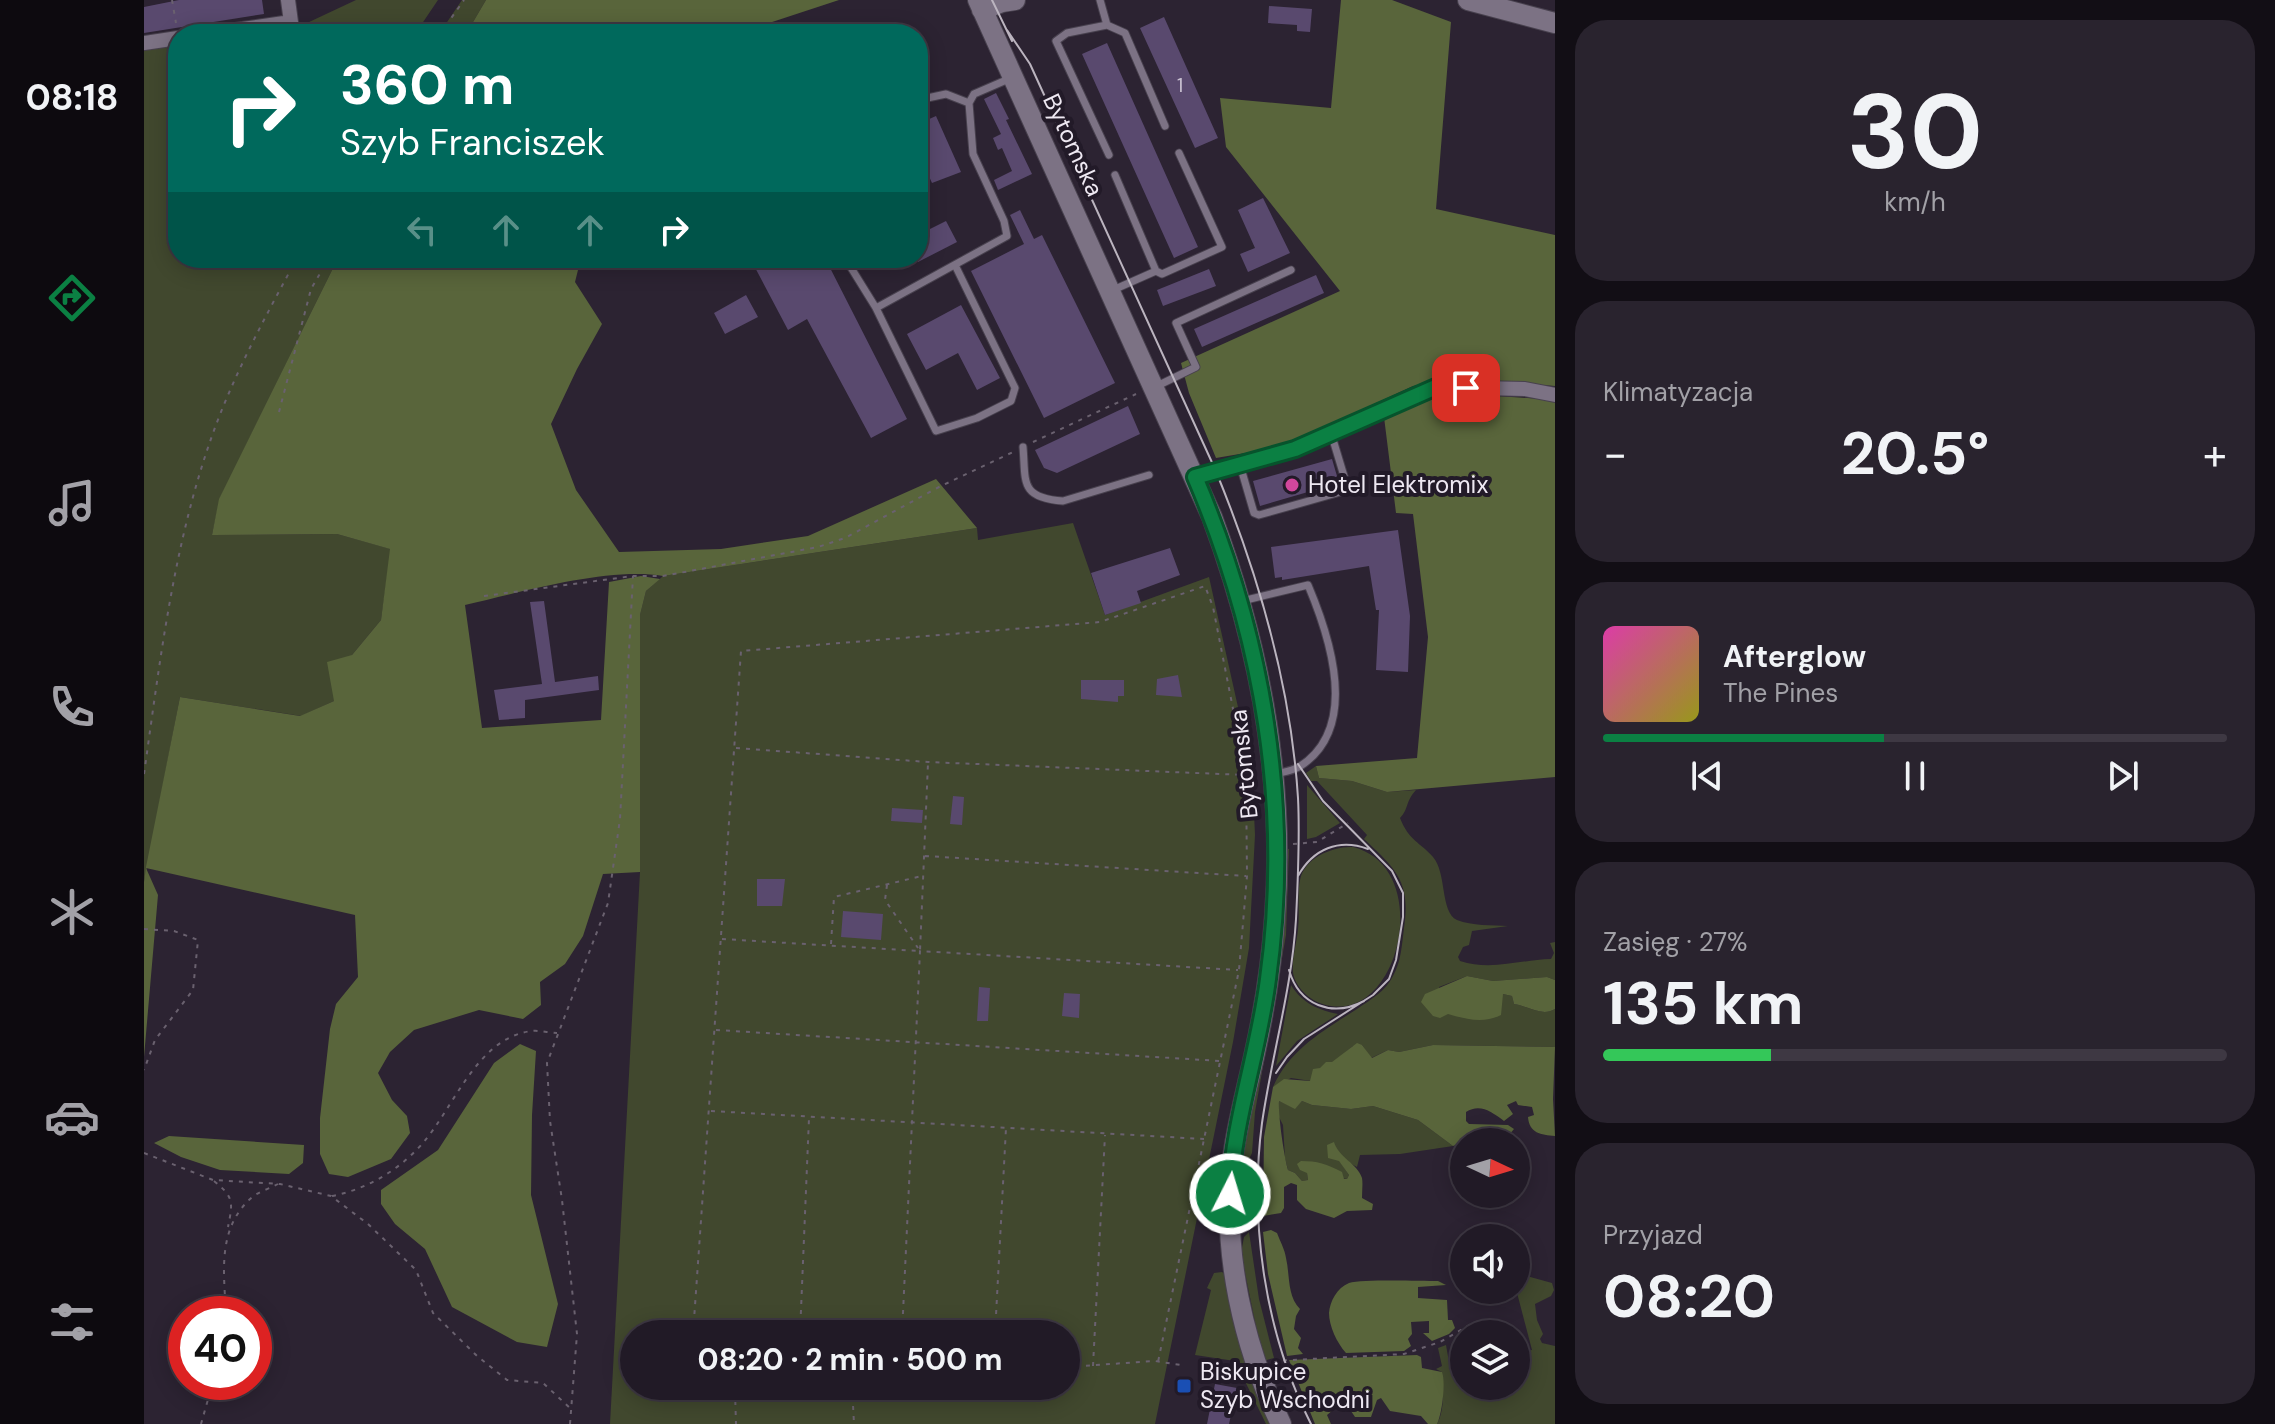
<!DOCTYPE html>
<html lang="pl">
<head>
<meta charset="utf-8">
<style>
  :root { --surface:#211a26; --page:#29232e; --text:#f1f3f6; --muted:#a2a1a7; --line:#3e3843; --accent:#0b8043 }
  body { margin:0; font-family:"DM Sans",sans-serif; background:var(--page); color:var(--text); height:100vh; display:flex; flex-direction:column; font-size:30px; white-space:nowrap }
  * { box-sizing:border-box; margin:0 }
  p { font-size:26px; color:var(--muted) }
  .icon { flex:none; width:44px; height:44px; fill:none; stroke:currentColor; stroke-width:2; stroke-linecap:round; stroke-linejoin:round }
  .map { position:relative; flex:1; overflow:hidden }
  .panel { display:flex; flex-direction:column; gap:20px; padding:20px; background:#120e15; width:720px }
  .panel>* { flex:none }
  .top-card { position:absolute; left:24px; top:24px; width:760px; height:244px; border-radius:32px; box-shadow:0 4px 20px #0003,0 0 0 2px var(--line); background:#00695c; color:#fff; overflow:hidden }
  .needle { width:52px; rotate:94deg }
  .tools { position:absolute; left:1306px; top:1128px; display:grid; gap:16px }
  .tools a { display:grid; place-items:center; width:80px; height:80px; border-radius:50%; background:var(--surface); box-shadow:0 4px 20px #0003,0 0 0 2px var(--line); font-size:40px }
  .speed { position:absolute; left:24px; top:1296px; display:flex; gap:16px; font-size:40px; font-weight:700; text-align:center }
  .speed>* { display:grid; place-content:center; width:104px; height:104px; border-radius:50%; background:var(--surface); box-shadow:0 4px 20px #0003,0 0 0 2px var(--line); line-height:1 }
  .speed .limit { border:12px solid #d22; background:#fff; color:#111 }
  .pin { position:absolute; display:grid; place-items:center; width:68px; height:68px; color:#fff; margin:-34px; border-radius:16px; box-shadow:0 4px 12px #0006 }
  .me { position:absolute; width:88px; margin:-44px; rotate:5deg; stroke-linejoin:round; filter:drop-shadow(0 0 6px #0008) }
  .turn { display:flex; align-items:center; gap:28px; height:168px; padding:0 40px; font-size:36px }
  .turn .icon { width:104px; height:104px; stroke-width:2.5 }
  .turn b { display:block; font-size:56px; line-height:68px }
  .lanes { display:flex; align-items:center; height:76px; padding:0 40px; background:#0003; justify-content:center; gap:40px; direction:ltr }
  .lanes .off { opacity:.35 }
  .big { font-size:60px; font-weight:700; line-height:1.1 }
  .panel .widget { flex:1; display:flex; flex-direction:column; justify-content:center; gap:12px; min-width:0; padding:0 28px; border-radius:32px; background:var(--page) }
  .panel .dial { align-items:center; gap:0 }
  .dial b { font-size:104px; line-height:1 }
  .song { display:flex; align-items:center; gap:24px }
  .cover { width:96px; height:96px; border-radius:12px; background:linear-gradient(135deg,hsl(320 70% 55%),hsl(60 70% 35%)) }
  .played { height:8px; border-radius:4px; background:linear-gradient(90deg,var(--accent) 45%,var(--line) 45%) }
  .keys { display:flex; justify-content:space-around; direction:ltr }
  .heat { display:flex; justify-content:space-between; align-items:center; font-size:44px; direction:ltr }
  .charge { height:12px; border-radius:6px; background:linear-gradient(90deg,#34c759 27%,var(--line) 0) }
  .trip { position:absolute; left:476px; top:1320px; width:460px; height:80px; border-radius:40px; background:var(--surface); box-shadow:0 4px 20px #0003,0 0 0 2px var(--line); font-weight:700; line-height:80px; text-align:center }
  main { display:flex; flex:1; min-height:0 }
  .tabs { display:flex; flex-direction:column; width:144px; justify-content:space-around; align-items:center; background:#0d0a0f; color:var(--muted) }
  .tabs .icon { width:56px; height:56px }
  .tabs .on { color:var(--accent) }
  .tabs b { font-size:36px; color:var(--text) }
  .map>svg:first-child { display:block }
</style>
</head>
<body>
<main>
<nav class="tabs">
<b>08:18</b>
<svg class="icon on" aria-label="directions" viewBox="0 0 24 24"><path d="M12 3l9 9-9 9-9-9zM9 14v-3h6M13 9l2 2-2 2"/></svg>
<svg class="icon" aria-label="music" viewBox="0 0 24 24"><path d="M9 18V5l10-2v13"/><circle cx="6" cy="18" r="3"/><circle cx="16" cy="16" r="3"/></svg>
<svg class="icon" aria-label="phone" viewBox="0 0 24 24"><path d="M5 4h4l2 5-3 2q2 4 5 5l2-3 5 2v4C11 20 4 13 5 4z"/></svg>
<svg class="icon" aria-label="climate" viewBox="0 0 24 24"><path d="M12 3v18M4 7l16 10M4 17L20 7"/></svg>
<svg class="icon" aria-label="car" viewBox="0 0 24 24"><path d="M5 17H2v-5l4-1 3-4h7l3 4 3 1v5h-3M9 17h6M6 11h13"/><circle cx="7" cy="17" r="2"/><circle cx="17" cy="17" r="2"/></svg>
<svg class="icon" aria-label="filters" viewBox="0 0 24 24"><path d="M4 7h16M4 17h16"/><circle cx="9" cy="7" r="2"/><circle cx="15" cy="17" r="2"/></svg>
</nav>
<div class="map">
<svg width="1411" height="1424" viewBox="0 0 1411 1424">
  <rect width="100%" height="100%" fill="#2c2332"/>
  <path fill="#41482e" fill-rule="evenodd" d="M212,0H294L271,34H93L163,23Z
    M318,0H342L322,34H295Z
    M34,43V258H194L76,498L68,535L193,534L247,549L237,620L208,655L190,701L157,716L36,697L0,882V48Z
    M929,523L961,615L1065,577L1108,770L1111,835L1105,948L1089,1042L1011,1424H466L496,872V615L502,591L519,576L833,528L834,540ZM490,1334H922V1386H490Z
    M1172,766L1175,778L1208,781L1243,792L1272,790C1261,802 1265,809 1256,818C1265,841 1276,842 1289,857C1303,873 1296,912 1313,920C1328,926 1348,925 1364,926L1328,931L1325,945L1319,947L1314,957L1316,961C1347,971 1375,960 1407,959L1410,953L1406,943L1411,942V980L1403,977L1349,981L1323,976L1295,987L1304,1014L1359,994L1368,996L1370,1004C1384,1006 1398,1017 1411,1009V1047L1289,1045L1255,1052L1244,1050L1227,1058L1218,1045L1209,1046L1167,1081L1147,1078L1129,1087C1146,1049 1179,1031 1213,1009C1226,1000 1242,991 1249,976C1257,962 1258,944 1260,928C1267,882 1252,869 1220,839L1223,835L1173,781H1167L1162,773Z
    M1163,785L1196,823L1172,837L1163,839Z
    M1209,847C1289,867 1258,1017 1187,1006C1171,1004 1155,992 1150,977C1146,964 1153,943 1154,929C1156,913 1153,895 1156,880C1160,858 1189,846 1209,847Z
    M1141,849H1145L1142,935L1111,1112L1108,1153L1104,1161L1100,1162L1098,1160Z
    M1147,985C1159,1004 1175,1010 1194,1014L1153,1041L1132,1066Z
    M1135,1101L1151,1108L1158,1101L1168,1105L1207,1109L1229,1106L1274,1120L1309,1146L1256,1154L1216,1155L1213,1167C1203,1162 1193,1153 1190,1143L1195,1160L1205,1175L1203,1179L1163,1173L1164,1180L1158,1181L1151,1173L1144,1170L1141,1158L1139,1125L1135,1117Z
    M1105,1232L1115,1299L1130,1358L1119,1361L1097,1253L1100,1237Z
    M1078,1272L1082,1275L1129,1424H1122L1091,1361L1051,1355L1067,1290L1063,1288L1070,1273Z
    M1372,1273L1408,1283L1410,1290L1407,1296L1391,1304L1393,1320L1399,1334L1396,1339L1398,1343L1411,1346V1424H1293C1301,1410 1299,1388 1298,1372L1292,1369L1298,1366L1294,1348L1302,1345L1305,1362L1320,1360V1386H1372V1353L1388,1350L1372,1289Z"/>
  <path fill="#59653b" d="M342,0H695L619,25L492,22L477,34H322Z
    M1197,0H1248L1307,22L1292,209L1411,235V386L1314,378L1269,386L1176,429L1125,449L1072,458L1045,393L1037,363L1196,291L1082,147L1076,98L1187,108Z
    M194,258H437L431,282L458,324L433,369L407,424L432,490L475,552L577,549L664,536L792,479L833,528L519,576C463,567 378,592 321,605L338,728L457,720L465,582L497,576L516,579L502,591L496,615V872L459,874L439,936L421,964L396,982L397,1005L379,1019L335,1010L270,1030L246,1052L234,1073L248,1100L263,1116L266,1133L247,1159L204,1177L185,1174L176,1154V1118L186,1029L192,1004L214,977L211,915L2,868L14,895L0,1057V882L2,867L36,697L156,716L190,701L183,662L208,655L237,620L246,549L193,534L68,535L75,499Z
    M1324,394L1411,400V777L1243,792L1208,781L1175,778L1172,766L1273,758L1284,637L1269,514L1252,513L1240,417L1277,399Z
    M1323,976L1349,981L1403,977L1411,980V1009C1398,1017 1384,1006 1370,1004L1368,996L1359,994L1357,1015C1339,1024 1322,1019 1304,1014L1296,1018L1289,1016L1277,1002L1281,994Z
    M1213,1043L1218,1045L1228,1058L1244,1050L1255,1052L1289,1045L1411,1047L1409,1099L1411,1136C1397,1135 1385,1133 1384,1117L1390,1115L1388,1107L1374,1105L1372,1101L1363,1105L1369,1114L1360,1121C1348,1112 1336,1103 1322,1112V1121L1325,1124L1364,1125L1370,1129L1360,1141L1320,1142L1309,1146L1274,1120L1229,1106L1207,1109L1168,1105L1158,1101L1151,1109L1135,1101C1134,1115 1140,1156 1144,1170L1151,1173L1158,1181L1164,1180L1163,1173L1156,1170L1153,1164L1157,1161C1173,1161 1183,1164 1198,1172L1200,1179H1203L1205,1175L1195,1161L1184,1158L1183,1145L1190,1142C1195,1158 1213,1163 1218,1178C1219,1184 1218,1191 1218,1198L1229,1204L1228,1210L1203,1211L1190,1218L1162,1209L1153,1200V1185L1147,1183L1140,1187V1208L1137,1213L1119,1216L1120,1137L1129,1087L1140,1079L1166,1081L1169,1069L1176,1068L1182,1062H1188Z
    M376,1044L392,1051L388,1115L387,1195L414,1304L403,1347L373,1342L308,1307L281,1249L251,1224L237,1204V1190L294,1150L350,1063Z
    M25,1136L160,1145L159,1163L145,1174L76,1170L37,1157L10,1143Z
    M1127,1230L1133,1233C1136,1241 1141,1250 1142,1258C1146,1275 1143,1296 1156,1309L1152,1316L1150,1329L1157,1338L1154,1348L1159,1354L1143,1356L1124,1274L1119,1232Z
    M1294,1281L1302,1285L1274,1287V1298L1303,1300L1304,1320H1308L1311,1328L1305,1334L1288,1341L1279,1333H1285V1321L1267,1322L1268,1334L1264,1339L1267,1346L1260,1351L1202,1353C1193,1343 1185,1326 1185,1313C1186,1301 1193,1288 1205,1283C1218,1279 1276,1281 1294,1281Z
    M1273,1355L1277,1357L1278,1368L1298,1372C1302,1382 1298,1414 1293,1424H1284L1277,1416L1246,1411L1237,1398L1233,1400L1227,1417H1211L1205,1408L1195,1405L1183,1415L1187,1424H1171L1145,1360Z"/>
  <path fill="#59496e" d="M35,0H118L120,14L0,33V7Z
    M1125,6L1168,9L1166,32L1153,31V25L1124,23Z
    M1020,17L1074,138L1051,148L996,28Z
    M963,43L1054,247L1030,258L938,54Z
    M852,93L865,119L862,120L888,174L854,190L850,180L868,171L858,148L854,150L849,138L857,134L840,99Z
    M792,116L817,172L788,183L777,159L774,161V124Z
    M1119,198L1146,253L1104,272L1096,254L1111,248L1094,210Z
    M774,205L786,229L802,221L813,242L774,262Z
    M876,210L890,239L898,235L971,383L900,418L827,271L880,244L866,215Z
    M606,258H681L763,419L727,438L663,319L644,330Z
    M1065,269L1072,286L1019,306L1013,290Z
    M1172,275L1180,293L1058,347L1050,329Z
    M602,295L614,317L581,334L570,313Z
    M817,305L856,378L833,390L814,353L782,370L763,334Z
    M984,406L996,434L913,473L900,468L891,450Z
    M1188,459L1195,483L1116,506L1109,481Z
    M1254,530L1266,616L1264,672L1232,670L1235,610H1232L1225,566L1138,580V577L1131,578L1127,547Z
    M1026,548L1036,575L993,591L997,603L961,615L947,573Z
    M400,601L411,682L454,676L455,690L381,700V718L355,720L350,690L398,684L386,602Z
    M1034,675L1038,697L1012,695L1013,679Z
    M937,680H980V696H974V702L937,699Z
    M809,796L820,797L818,825L806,824Z
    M748,808L779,810L778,823L747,821Z
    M613,879H641L638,906H613Z
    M699,911L739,914L737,940L697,937Z
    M835,987L846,988L844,1021H833Z
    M920,993L936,994L935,1018L918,1016Z
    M1071,1384L1093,1388L1085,1424H1063Z"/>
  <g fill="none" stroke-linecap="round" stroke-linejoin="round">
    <defs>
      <path id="lane" d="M956,0L963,25L981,33L1021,126
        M963,25L923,33L912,41L965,155
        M774,100L802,94L825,103
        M971,175L1012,271
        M594,258V260
        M701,258L732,308L792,431L833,418L867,401L871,388L811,265
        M969,290L1012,271L1018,274L1078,247L1035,153
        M732,308L863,236L860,221L829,154L825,103L830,94L867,78
        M1013,386L1052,367L1032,323L1147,270
        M879,447C882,481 875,498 919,501L1005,475
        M1096,465L1110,513L1115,515L1200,491L1203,486L1187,433
        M1098,601L1164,585C1186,637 1217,728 1155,767C1148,771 1139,772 1131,774"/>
      <path id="street" d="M63,34L147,22L144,0
        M0,43L34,38
        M1051,477L1151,449L1292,387L1381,389L1411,395"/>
      <path id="secondary" d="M834,0L1068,517C1115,644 1141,779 1131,915C1128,961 1121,1007 1111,1052C1103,1090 1092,1127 1088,1165C1078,1251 1099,1346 1137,1424
        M1324,0L1411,23
        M838,10L858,2L871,0"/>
    </defs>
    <use href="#lane" stroke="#48414e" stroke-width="9"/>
    <use href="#street" stroke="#48414e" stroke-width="16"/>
    <use href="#secondary" stroke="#48414e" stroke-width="22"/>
    <path stroke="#6a616f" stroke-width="2" stroke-dasharray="4 6" stroke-linecap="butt" d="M28,0L32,23
      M296,34L320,0
      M135,412L167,289L185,258
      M889,442L992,394
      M340,596L489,576H519L674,547L701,538L795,487L869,452
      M592,748L784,762L1101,775
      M0,774C17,654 31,531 75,417C97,361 125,310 153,258
      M1149,844L1173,842L1204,823
      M781,856L1102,876
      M743,885L741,900L774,948
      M0,929L30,931L54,940L49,990L11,1040L0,1070
      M578,939L776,951L784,763
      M687,944L690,897L778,876
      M572,1030L1076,1061
      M567,1111L1060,1139
      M0,1153L69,1180L136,1184L187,1196L224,1224L272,1270L289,1313L333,1356L363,1380L399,1383L426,1408
      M70,1181C90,1197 89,1202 84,1227
      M188,1196C223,1189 254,1171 278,1144C310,1108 333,1037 388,1031C395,1030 405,1033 413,1033
      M82,1314C80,1273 73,1230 106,1199C113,1192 125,1189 134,1184
      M549,1334L597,651L956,622L1061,586L1069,607L1102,775L1103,876L1095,970L1014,1362
      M656,1334L665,1118
      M758,1334L776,951L1094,970
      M851,1334L862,1128
      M1129,1361L1260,1354L1296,1342L1331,1322L1353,1320
      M949,1366L961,1135
      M922,1367L1011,1361L1037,1365
      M545,1386V1393L644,1386
      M708,1386L710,1424
      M591,1391L592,1424
      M57,1424L69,1382
      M426,1424L433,1334L418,1200L406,1121L403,1063L464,903L476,819L489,576"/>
    <use href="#lane" stroke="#7c7284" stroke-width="7"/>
    <use href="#street" stroke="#7c7284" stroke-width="14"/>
    <use href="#secondary" stroke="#7c7284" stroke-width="20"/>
    <path stroke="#bbb4bf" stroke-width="2" d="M848,0L868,41
      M863,30L886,64L1071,469C1114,573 1147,685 1154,798C1156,837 1154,879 1152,919C1148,988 1128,1054 1118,1123C1105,1222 1121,1334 1167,1424
      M1154,876C1169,849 1195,838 1224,849
      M1145,970C1155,1005 1188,1018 1220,1001
      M1132,1073L1143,1057L1160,1039L1229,995L1245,979L1252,960L1259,917V893L1248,871L1179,801L1154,764"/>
  </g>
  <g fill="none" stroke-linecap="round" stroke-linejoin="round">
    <defs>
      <path id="route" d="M1086,1194C1089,1121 1115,1051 1124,979C1148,807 1119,636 1051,477L1151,449L1292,387L1322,388"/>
    </defs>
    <use href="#route" stroke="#07532c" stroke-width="20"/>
    <use href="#route" stroke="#0b8043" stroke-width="14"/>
  </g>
  <circle fill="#d1479c" stroke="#221a28" stroke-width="3" cx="1148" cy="485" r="8"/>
  <rect fill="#1a4fb4" stroke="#221a28" stroke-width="3" x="1032" y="1378" width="16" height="16" rx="4"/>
  <g text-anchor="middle" stroke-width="8" stroke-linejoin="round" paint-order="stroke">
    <g font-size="20" fill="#c9c0d1">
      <text x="1036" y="92">1</text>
    </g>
    <g font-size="24" fill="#eee8f2" stroke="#221a28">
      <text transform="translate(929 145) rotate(65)" y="8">Bytomska</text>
      <text transform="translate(1100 764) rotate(-96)" y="8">Bytomska</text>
    </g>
    <g font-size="24" fill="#eee8f2" stroke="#221a28" text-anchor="start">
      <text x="1164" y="493">Hotel Elektromix</text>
      <text x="1056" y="1380">Biskupice<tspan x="1056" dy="28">Szyb Wschodni</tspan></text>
    </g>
  </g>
</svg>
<div class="tools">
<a><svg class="needle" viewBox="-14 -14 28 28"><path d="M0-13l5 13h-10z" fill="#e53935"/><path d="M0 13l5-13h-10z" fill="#a2a1a7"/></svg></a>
<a><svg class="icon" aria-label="sound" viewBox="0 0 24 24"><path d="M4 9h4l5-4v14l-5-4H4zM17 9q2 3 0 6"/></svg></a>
<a><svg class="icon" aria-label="layers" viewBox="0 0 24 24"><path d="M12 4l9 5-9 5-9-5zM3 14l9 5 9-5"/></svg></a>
</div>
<div class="speed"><div class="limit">40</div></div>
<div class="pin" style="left:1322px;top:388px;background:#d93025"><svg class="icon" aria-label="arrive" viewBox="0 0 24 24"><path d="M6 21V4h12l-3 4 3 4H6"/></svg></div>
<svg class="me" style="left:1086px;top:1194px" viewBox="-20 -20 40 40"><circle r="17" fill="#0b8043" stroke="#fff" stroke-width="3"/><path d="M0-11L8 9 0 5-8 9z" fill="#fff"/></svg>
<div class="trip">08:20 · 2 min · 500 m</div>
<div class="top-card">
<div class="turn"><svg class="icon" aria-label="right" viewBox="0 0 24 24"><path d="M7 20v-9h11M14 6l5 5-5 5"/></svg><div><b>360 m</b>Szyb Franciszek</div></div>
<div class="lanes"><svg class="icon off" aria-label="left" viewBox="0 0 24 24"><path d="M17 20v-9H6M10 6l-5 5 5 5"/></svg><svg class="icon off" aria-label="ahead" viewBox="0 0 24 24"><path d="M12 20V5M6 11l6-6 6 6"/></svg><svg class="icon off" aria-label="ahead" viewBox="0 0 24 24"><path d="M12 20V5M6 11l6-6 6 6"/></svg><svg class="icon" aria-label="right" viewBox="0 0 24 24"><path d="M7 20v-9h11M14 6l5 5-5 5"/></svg></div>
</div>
</div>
<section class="panel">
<div class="widget dial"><b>30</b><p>km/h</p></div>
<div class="widget"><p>Klimatyzacja</p>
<div class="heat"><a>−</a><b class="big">20.5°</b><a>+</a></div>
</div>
<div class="widget">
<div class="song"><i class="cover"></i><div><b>Afterglow</b><p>The Pines</p></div></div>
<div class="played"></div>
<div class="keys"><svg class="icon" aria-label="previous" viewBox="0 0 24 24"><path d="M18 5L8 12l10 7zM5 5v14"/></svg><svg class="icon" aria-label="pause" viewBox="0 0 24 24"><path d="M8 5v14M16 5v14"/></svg><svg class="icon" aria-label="next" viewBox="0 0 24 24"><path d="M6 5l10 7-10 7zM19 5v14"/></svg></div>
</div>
<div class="widget"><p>Zasięg · 27%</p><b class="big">135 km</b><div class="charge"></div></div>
<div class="widget"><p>Przyjazd</p><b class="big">08:20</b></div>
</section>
</main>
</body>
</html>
